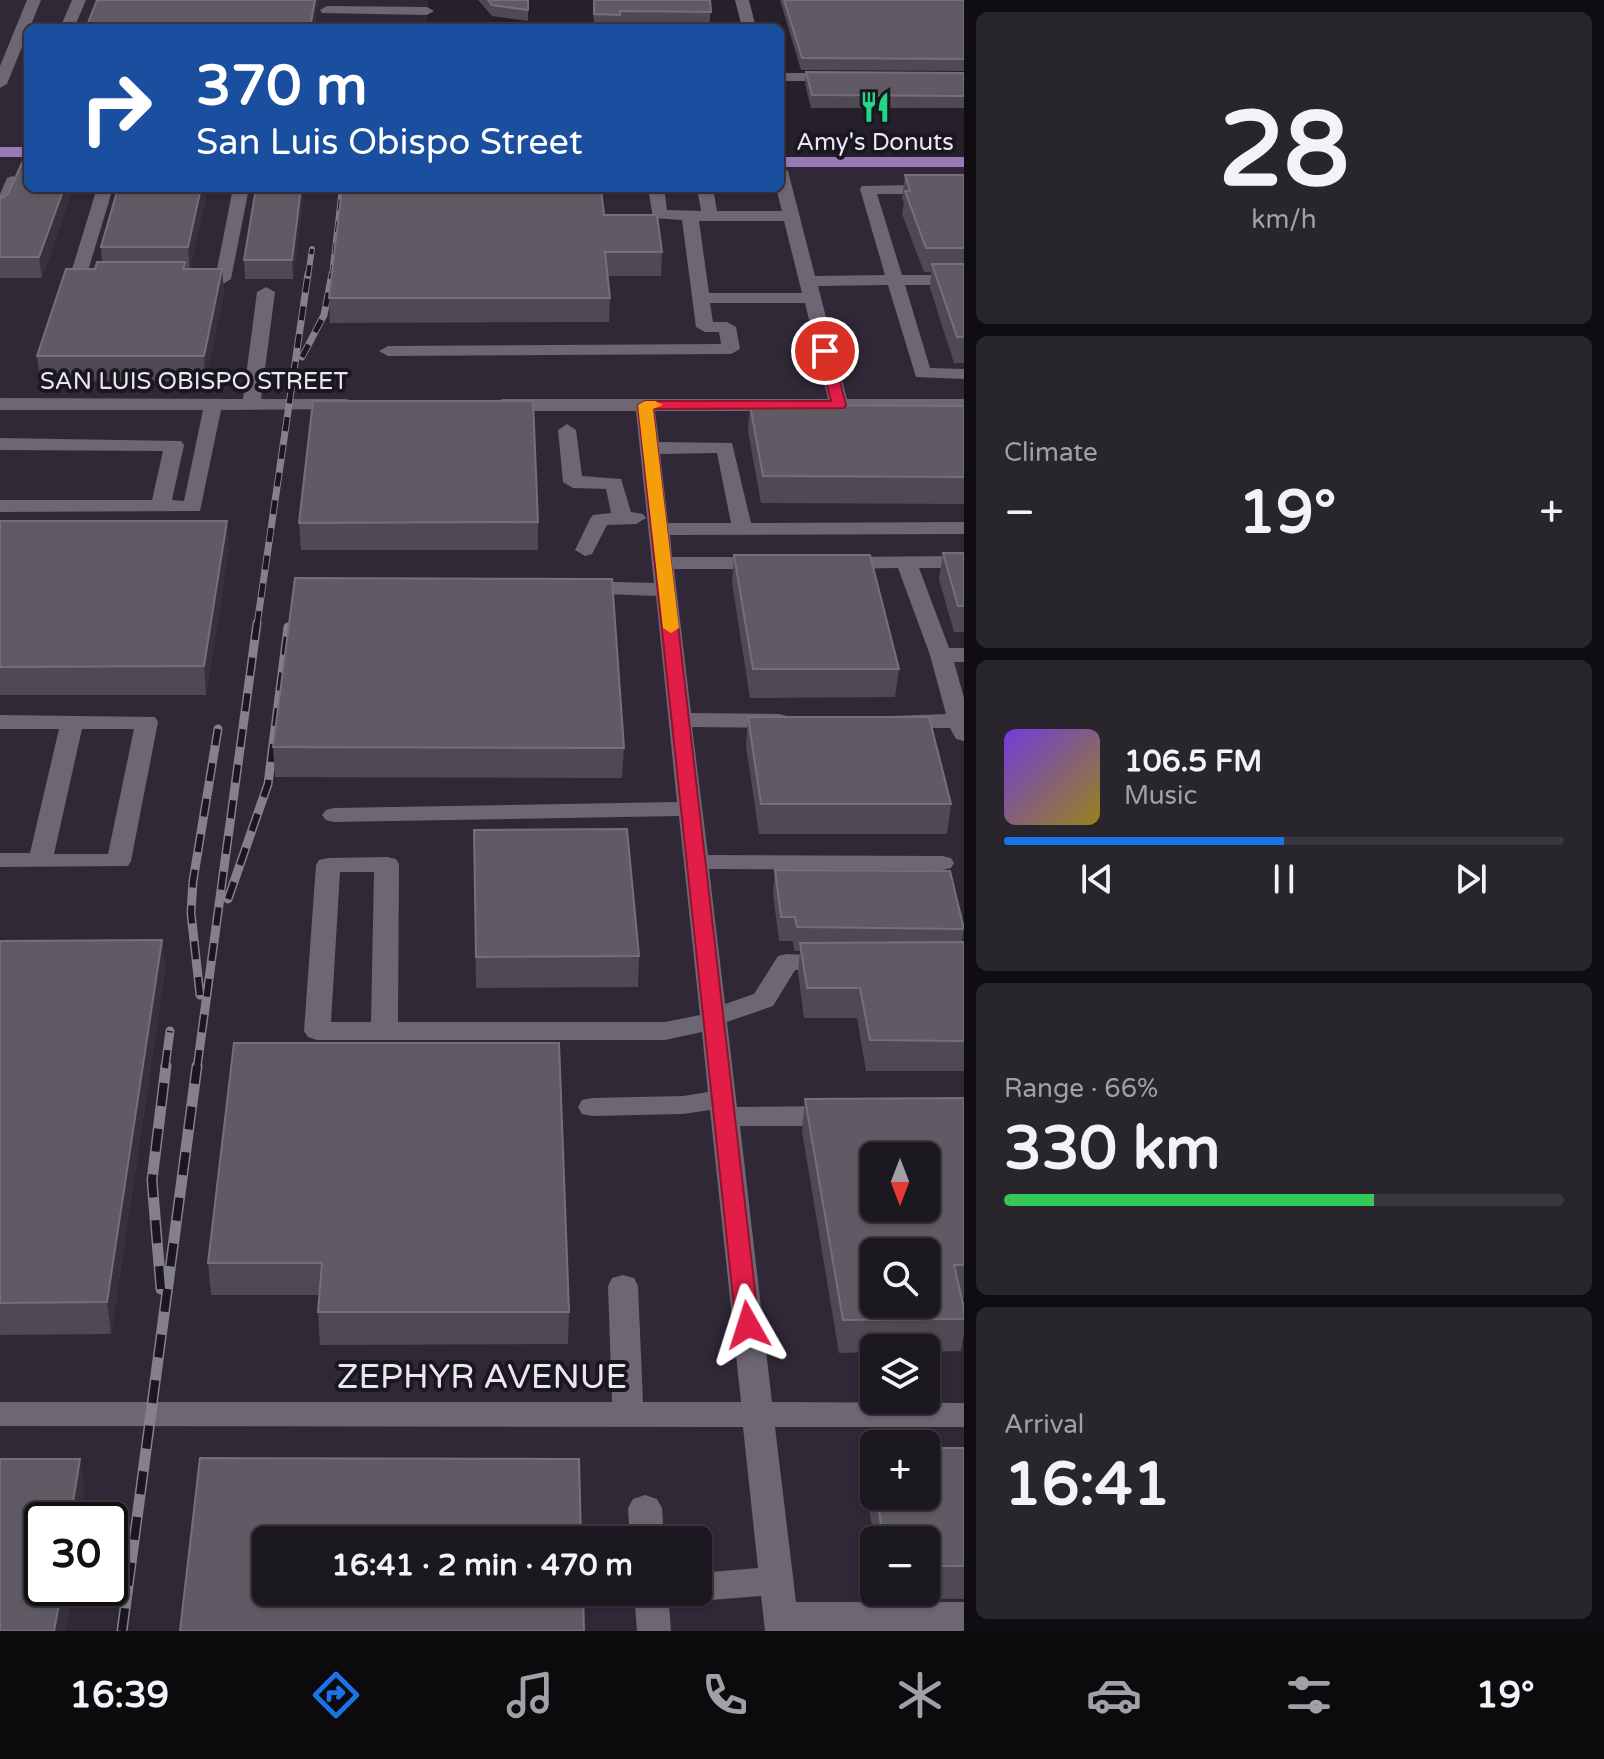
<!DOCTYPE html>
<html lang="en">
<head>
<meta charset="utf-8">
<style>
  :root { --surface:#1c1820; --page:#29252d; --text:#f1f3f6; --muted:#a0a0a5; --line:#3a373e; --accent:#1a73e8 }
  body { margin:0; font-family:"Varela Round",sans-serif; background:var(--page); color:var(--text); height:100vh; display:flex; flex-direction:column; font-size:30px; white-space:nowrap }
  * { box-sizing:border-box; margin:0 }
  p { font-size:26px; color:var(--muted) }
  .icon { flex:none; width:44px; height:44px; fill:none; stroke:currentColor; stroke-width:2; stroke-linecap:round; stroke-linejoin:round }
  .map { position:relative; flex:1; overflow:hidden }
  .side { display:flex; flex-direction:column; gap:12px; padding:12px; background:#0f0d12; width:640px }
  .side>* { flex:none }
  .banner { position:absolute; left:24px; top:24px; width:760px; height:168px; border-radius:12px; box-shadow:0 2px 6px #0004,0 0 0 2px var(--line); background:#1a4fa0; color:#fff; overflow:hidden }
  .needle { width:52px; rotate:180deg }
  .fabs { position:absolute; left:860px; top:1142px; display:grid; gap:16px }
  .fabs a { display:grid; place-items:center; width:80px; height:80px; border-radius:12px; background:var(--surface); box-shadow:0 2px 6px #0004,0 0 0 2px var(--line); font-size:40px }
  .speed { position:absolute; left:24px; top:1502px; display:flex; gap:16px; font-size:40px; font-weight:700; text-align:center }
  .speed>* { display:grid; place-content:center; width:104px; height:104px; border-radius:50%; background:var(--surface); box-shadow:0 2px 6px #0004,0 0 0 2px var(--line); line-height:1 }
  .speed .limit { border:4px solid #111; border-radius:12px; background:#fff; color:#111 }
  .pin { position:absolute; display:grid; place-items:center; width:68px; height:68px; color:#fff; margin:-34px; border:4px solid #fff; border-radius:50%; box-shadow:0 2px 8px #0007 }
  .me { position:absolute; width:88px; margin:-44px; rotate:354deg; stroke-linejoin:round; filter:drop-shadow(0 0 6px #0008) }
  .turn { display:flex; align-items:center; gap:28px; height:168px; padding:0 40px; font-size:36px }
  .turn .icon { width:104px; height:104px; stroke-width:2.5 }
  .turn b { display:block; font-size:56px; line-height:68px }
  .big { font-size:60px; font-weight:800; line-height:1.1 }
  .side .card { flex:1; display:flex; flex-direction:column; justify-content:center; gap:12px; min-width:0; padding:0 28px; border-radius:12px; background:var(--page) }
  .side .dial { align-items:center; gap:0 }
  .dial b { font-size:104px; line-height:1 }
  .song { display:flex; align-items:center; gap:24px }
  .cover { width:96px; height:96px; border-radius:12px; background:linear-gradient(135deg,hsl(260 70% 55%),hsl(50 70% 35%)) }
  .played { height:8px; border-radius:4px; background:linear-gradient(90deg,var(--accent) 50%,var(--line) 50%) }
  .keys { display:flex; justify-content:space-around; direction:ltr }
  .heat { display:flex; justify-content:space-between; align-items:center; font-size:44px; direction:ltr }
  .charge { height:12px; border-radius:6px; background:linear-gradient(90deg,#34c759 66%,var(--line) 0) }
  .trip { position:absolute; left:252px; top:1526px; width:460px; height:80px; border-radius:12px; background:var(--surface); box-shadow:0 2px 6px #0004,0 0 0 2px var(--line); font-weight:800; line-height:80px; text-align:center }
  .dock { display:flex; height:128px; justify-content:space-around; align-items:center; background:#0b0a0d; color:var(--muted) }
  .dock .icon { width:56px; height:56px }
  .dock .active { color:var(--accent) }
  .dock b { font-size:36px; color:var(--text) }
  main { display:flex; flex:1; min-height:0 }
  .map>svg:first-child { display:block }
</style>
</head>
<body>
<main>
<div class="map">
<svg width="964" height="1631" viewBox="0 0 964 1631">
  <rect width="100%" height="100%" fill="#25202a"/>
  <path fill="#302837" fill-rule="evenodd" d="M0,0H428L427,28H28V188H780V162H964V1631H0ZM874,1156H926V1208H874ZM874,1252H926V1304H874ZM874,1348H926V1400H874ZM874,1444H926V1496H874ZM42,1520H110V1588H42ZM266,1540H698V1592H266ZM874,1540H926V1592H874Z"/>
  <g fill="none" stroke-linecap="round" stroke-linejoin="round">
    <path fill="#6c6772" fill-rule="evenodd" d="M27,0H41L7,84L0,88V66Z
      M72,0H86L74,28H60Z
      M735,0H749L756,28H742Z
      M327,6L427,7L434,11L427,15L322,13L320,10Z
      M780,73H838L845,77L838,81H780Z
      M780,166L788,171L815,276L885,275L860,189L862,186L964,184V194H877L902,275H964V285H905L930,368L964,369V379L916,377L888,285L818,286L847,399H964V411H655L659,442L732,443L751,523L964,522V534L670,535L672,557H764L774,563L764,569H674L691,713L779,714L787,716L790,721L787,726L779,728L692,727L708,855L942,856L951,858L954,863L951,868L942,870L709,869L725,1004L754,994L778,956L787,954L840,957L844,963L840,969L795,970L773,1006L727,1022L737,1107L834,1106L844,1109L848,1116L844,1123L834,1126H740L772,1402L964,1403V1427H775L796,1602H964V1631H765L761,1596L698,1601L686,1597L683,1592H698V1573L758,1568L743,1427L0,1426V1402H612L608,1286L612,1278L623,1275L634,1278L638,1286L643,1402H741L710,1110L683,1114L592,1116L582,1114L578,1107L582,1100L592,1098L683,1096L708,1092L702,1032L665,1040H317L308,1037L304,1031L316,865L319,860L328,858L387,857L396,859L399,864L398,1022H665L700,1015L679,816L334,822L326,820L322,815L326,810L334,808L677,802L656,596L581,593L570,587L581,581L654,583L636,411H502L493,405L502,399H828L805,303H710L713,322H727L736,327L740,349L731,354L388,356L379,351L388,346L721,344L719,332H705L696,327L682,220L653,218L648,188H664L667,210L701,211L697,188H713L717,211H782L776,188H780ZM699,221H784L802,293H709ZM717,453L731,523H668L660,454ZM340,872H374L371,1022H331Z
      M13,176L21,181L8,213L0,218V194L7,178Z
      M97,188H113L87,274H100L108,279C100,287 77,287 69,279Z
      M233,188H249L231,279L223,284L187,283L185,279L187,275L216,274Z
      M266,287L275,292L261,399H346L353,401L355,405L353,409L221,410L200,511L0,512V500H152L163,451L0,450V438L181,441L184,445L172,500L184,501L203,410H0V398L243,399L257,292Z
      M567,424L576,430L582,476L621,479L631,512L643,514L646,518L636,524L607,525L592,554L585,556L575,550L590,519L593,515L611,513L606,489L573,488L563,482L558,430Z
      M964,556V568H919L949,648H964V662H954L964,698V741L956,739L950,728H900L892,726L889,721L892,716L946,714L930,655L898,568L841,569L831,563L841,557Z
      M0,715L155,717L158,722L131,861L128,866L0,867V853H30L59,729H0ZM82,729H134L108,854H54Z
      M645,1495L657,1499L662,1508L664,1540H630L628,1508L633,1499Z
      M634,1592H668L671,1631H637Z"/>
    <path fill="#9a79b9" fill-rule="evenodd" d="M0,147H28V157H0Z
      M780,157H964V167H780Z"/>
    <defs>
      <path id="rail-far3" d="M308,276L312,249
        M332,276L342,188"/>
      <path id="rail-far2" d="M302,357L324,315L332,274
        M257,625L308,274"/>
      <path id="rail-far1" d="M228,899L268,784L288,627
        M200,995L191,913L193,881L218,729
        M165,1068L170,1031
        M197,1068L257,623"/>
      <path id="rail" d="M161,1289L152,1180L166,1066
        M122,1631L197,1066"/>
    </defs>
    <use href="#rail-far3" stroke="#85818a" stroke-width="6"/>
    <use href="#rail-far2" stroke="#85818a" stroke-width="7"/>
    <use href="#rail-far1" stroke="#85818a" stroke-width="9"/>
    <use href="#rail" stroke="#85818a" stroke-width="11"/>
    <use href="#rail-far3" stroke="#1b1720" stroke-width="4" stroke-dasharray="11" stroke-linecap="butt"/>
    <use href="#rail-far2" stroke="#1b1720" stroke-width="5" stroke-dasharray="14" stroke-linecap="butt"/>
    <use href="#rail-far1" stroke="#1b1720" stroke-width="6" stroke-dasharray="18" stroke-linecap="butt"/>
    <use href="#rail" stroke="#1b1720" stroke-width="8" stroke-dasharray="23" stroke-linecap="butt"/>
  </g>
  <path fill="#4e4953" d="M478,0H528V21L492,16Z
    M593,0H710V23L620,22V26L594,25Z
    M780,0H964V71L801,70Z
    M806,72L964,73V108H811L805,84Z
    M905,175H964V363H954L930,288L931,272H924L902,214L904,202L902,198Z
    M28,188H73L42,278H0V199Z
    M118,188H208L190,269H222L224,293L205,381H40L37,356L95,269L102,262L101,247Z
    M256,188H304L293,279H245L244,260Z
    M604,215L662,252L661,276H607L610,298L609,322L330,323L329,298Z
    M750,405L964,406V504L761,503L748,431Z
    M0,521L229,549L206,695H0Z
    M538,522V550H301L299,523Z
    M943,553H964V632H954L939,579Z
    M734,555L899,669L895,697L750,698L732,583Z
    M748,717L951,804L947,834H759L746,746Z
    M273,747L624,748L622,778L275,777Z
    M474,830L639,956L638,987L476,988Z
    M775,870L964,929L962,942H964V1071H866L857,1018H804L798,973L800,951H794L793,941H779L773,894Z
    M162,940L165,971L111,1334L0,1335V941Z
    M234,1043L569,1312L568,1344L320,1345L318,1312L319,1295H211L208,1263Z
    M964,1098V1298H962L964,1308V1333L961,1351L926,1352V1348H874V1352L839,1353L802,1131L805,1099Z
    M870,1447H874V1496H926L964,1448V1599L882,1598L881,1592H926V1540H874V1541L865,1480Z
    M85,1492L42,1588H105L103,1598H71L65,1631H0Z"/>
  <path fill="#36313b" d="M315,0H319L314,28H310Z
    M64,188H73L42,278L39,257Z
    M201,188H208L190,271L188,247Z
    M301,188H304L293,279L292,260Z
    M222,269L224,293L205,381L204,356Z
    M227,521L229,549L206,695L204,666Z
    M162,940L165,971L111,1334L107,1302Z
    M80,1459L85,1492L80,1520H70Z
    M62,1588H69L71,1598L65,1631H54Z"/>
  <path fill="#5f5a63" stroke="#747079" stroke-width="2" fill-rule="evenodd" d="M97,0H315L310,28H86Z
    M488,0H528V10L492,5Z
    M594,0H710L711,12L620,11V15L594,14Z
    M784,0H964V59L802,58Z
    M806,72L964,73V96L812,95Z
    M26,154H28V188H64L39,257H0V199L8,194Z
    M905,175H964V248H926L905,191H910Z
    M118,188H201L188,247H101Z
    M256,188H301L292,260H244Z
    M342,188H601L604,215H657L662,252H605L610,298H329Z
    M97,262H185L183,269H222L204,356H37L66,269H95Z
    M932,264H964V337H957Z
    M313,401H533L538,522L299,523Z
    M750,405L964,406V477L763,476Z
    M0,521H227L204,666L0,667Z
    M943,553H964V606H958Z
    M734,555H870L899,669H753Z
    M295,578L612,579L624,748L273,747Z
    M748,717H929L951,804H761Z
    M627,829L639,956L476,957L474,830Z
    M775,870L950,871L964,929L797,927L795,917H781Z
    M162,940L107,1302L0,1303V941Z
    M964,942V1041L870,1040L860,988H807L800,943Z
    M234,1043H559L569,1312H318L322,1263H208Z
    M964,1098V1265H954L964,1308V1319L843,1320L805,1099ZM874,1156H926V1208H874ZM874,1252H926V1304H874Z
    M870,1447H874V1475Z
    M926,1448H964V1566H926V1540H883L877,1496H926Z
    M200,1458L579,1459L581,1540H266V1592H583L584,1631H180Z
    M0,1459H80L70,1520H42V1588H62L54,1631H0Z"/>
  <path fill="#e11d48" stroke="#92132f" stroke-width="2" d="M820,349L832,351L846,405L844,408L653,409L759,1325L756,1331L748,1334L739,1331L736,1325L638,405L645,401H831L818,351Z"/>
  <path fill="#f59e0b" d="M655,401L663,405L653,409L679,628L671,633L663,628L638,405L645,401Z"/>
  <defs>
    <symbol id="restaurant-bare" viewBox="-9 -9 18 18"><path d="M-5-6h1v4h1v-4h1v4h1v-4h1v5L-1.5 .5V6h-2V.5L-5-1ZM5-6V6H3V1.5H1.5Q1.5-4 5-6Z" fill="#22d887" stroke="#1b1720" stroke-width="2.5" paint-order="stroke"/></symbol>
  </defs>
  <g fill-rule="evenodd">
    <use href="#restaurant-bare" x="853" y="85" width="44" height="44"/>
  </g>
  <g text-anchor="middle" stroke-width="8" stroke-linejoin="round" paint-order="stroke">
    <g font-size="24" fill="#eae7ee" stroke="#1b1720">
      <text x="875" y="150">Amy's Donuts</text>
    </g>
    <g font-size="24" fill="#eae7ee" stroke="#1b1720">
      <text x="194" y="389">SAN LUIS OBISPO STREET</text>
    </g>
    <g font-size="34" fill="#eae7ee" stroke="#1b1720">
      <text x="482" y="1388">ZEPHYR AVENUE</text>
    </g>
  </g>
</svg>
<div class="fabs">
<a><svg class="needle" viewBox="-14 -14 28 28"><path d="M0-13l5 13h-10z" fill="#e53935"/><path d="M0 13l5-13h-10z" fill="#a0a0a5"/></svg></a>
<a><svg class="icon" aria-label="search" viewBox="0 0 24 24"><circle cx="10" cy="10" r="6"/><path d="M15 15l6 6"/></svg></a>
<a><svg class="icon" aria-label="layers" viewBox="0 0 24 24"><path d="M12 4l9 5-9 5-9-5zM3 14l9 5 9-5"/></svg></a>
<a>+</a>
<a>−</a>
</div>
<div class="speed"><div class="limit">30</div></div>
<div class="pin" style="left:825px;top:351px;background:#d93025"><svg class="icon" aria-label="arrive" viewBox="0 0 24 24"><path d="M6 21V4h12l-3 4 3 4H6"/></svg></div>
<svg class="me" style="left:748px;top:1325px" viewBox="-20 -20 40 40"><path d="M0-17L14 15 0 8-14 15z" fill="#e11d48" stroke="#fff" stroke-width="4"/></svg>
<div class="trip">16:41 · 2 min · 470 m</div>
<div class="banner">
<div class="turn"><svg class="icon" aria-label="right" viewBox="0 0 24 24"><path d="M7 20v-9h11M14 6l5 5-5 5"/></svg><div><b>370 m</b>San Luis Obispo Street</div></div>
</div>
</div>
<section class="side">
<div class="card dial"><b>28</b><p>km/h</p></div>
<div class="card"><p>Climate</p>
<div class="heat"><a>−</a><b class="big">19°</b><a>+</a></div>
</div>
<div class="card">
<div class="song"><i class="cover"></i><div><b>106.5 FM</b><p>Music</p></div></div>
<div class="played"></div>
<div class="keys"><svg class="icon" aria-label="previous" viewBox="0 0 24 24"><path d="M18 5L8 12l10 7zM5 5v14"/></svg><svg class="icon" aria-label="pause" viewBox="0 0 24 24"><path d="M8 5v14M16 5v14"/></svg><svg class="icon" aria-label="next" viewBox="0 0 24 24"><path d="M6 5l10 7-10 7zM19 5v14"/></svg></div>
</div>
<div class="card"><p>Range · 66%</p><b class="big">330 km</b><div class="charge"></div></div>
<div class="card"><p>Arrival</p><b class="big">16:41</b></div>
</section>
</main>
<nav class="dock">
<b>16:39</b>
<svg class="icon active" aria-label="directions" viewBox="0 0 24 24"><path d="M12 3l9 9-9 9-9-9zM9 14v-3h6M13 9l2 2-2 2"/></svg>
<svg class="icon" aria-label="music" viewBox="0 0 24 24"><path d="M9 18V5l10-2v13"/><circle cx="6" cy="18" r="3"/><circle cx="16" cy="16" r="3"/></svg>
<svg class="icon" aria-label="phone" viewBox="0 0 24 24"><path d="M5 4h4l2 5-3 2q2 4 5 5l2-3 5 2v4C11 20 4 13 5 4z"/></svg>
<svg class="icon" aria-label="climate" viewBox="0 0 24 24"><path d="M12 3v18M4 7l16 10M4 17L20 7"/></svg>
<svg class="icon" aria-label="car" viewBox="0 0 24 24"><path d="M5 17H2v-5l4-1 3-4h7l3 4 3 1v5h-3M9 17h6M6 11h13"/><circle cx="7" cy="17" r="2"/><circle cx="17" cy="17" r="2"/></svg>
<svg class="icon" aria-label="filters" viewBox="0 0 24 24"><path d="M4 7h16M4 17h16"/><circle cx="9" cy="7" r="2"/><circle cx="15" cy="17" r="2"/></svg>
<b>19°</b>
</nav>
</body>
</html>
